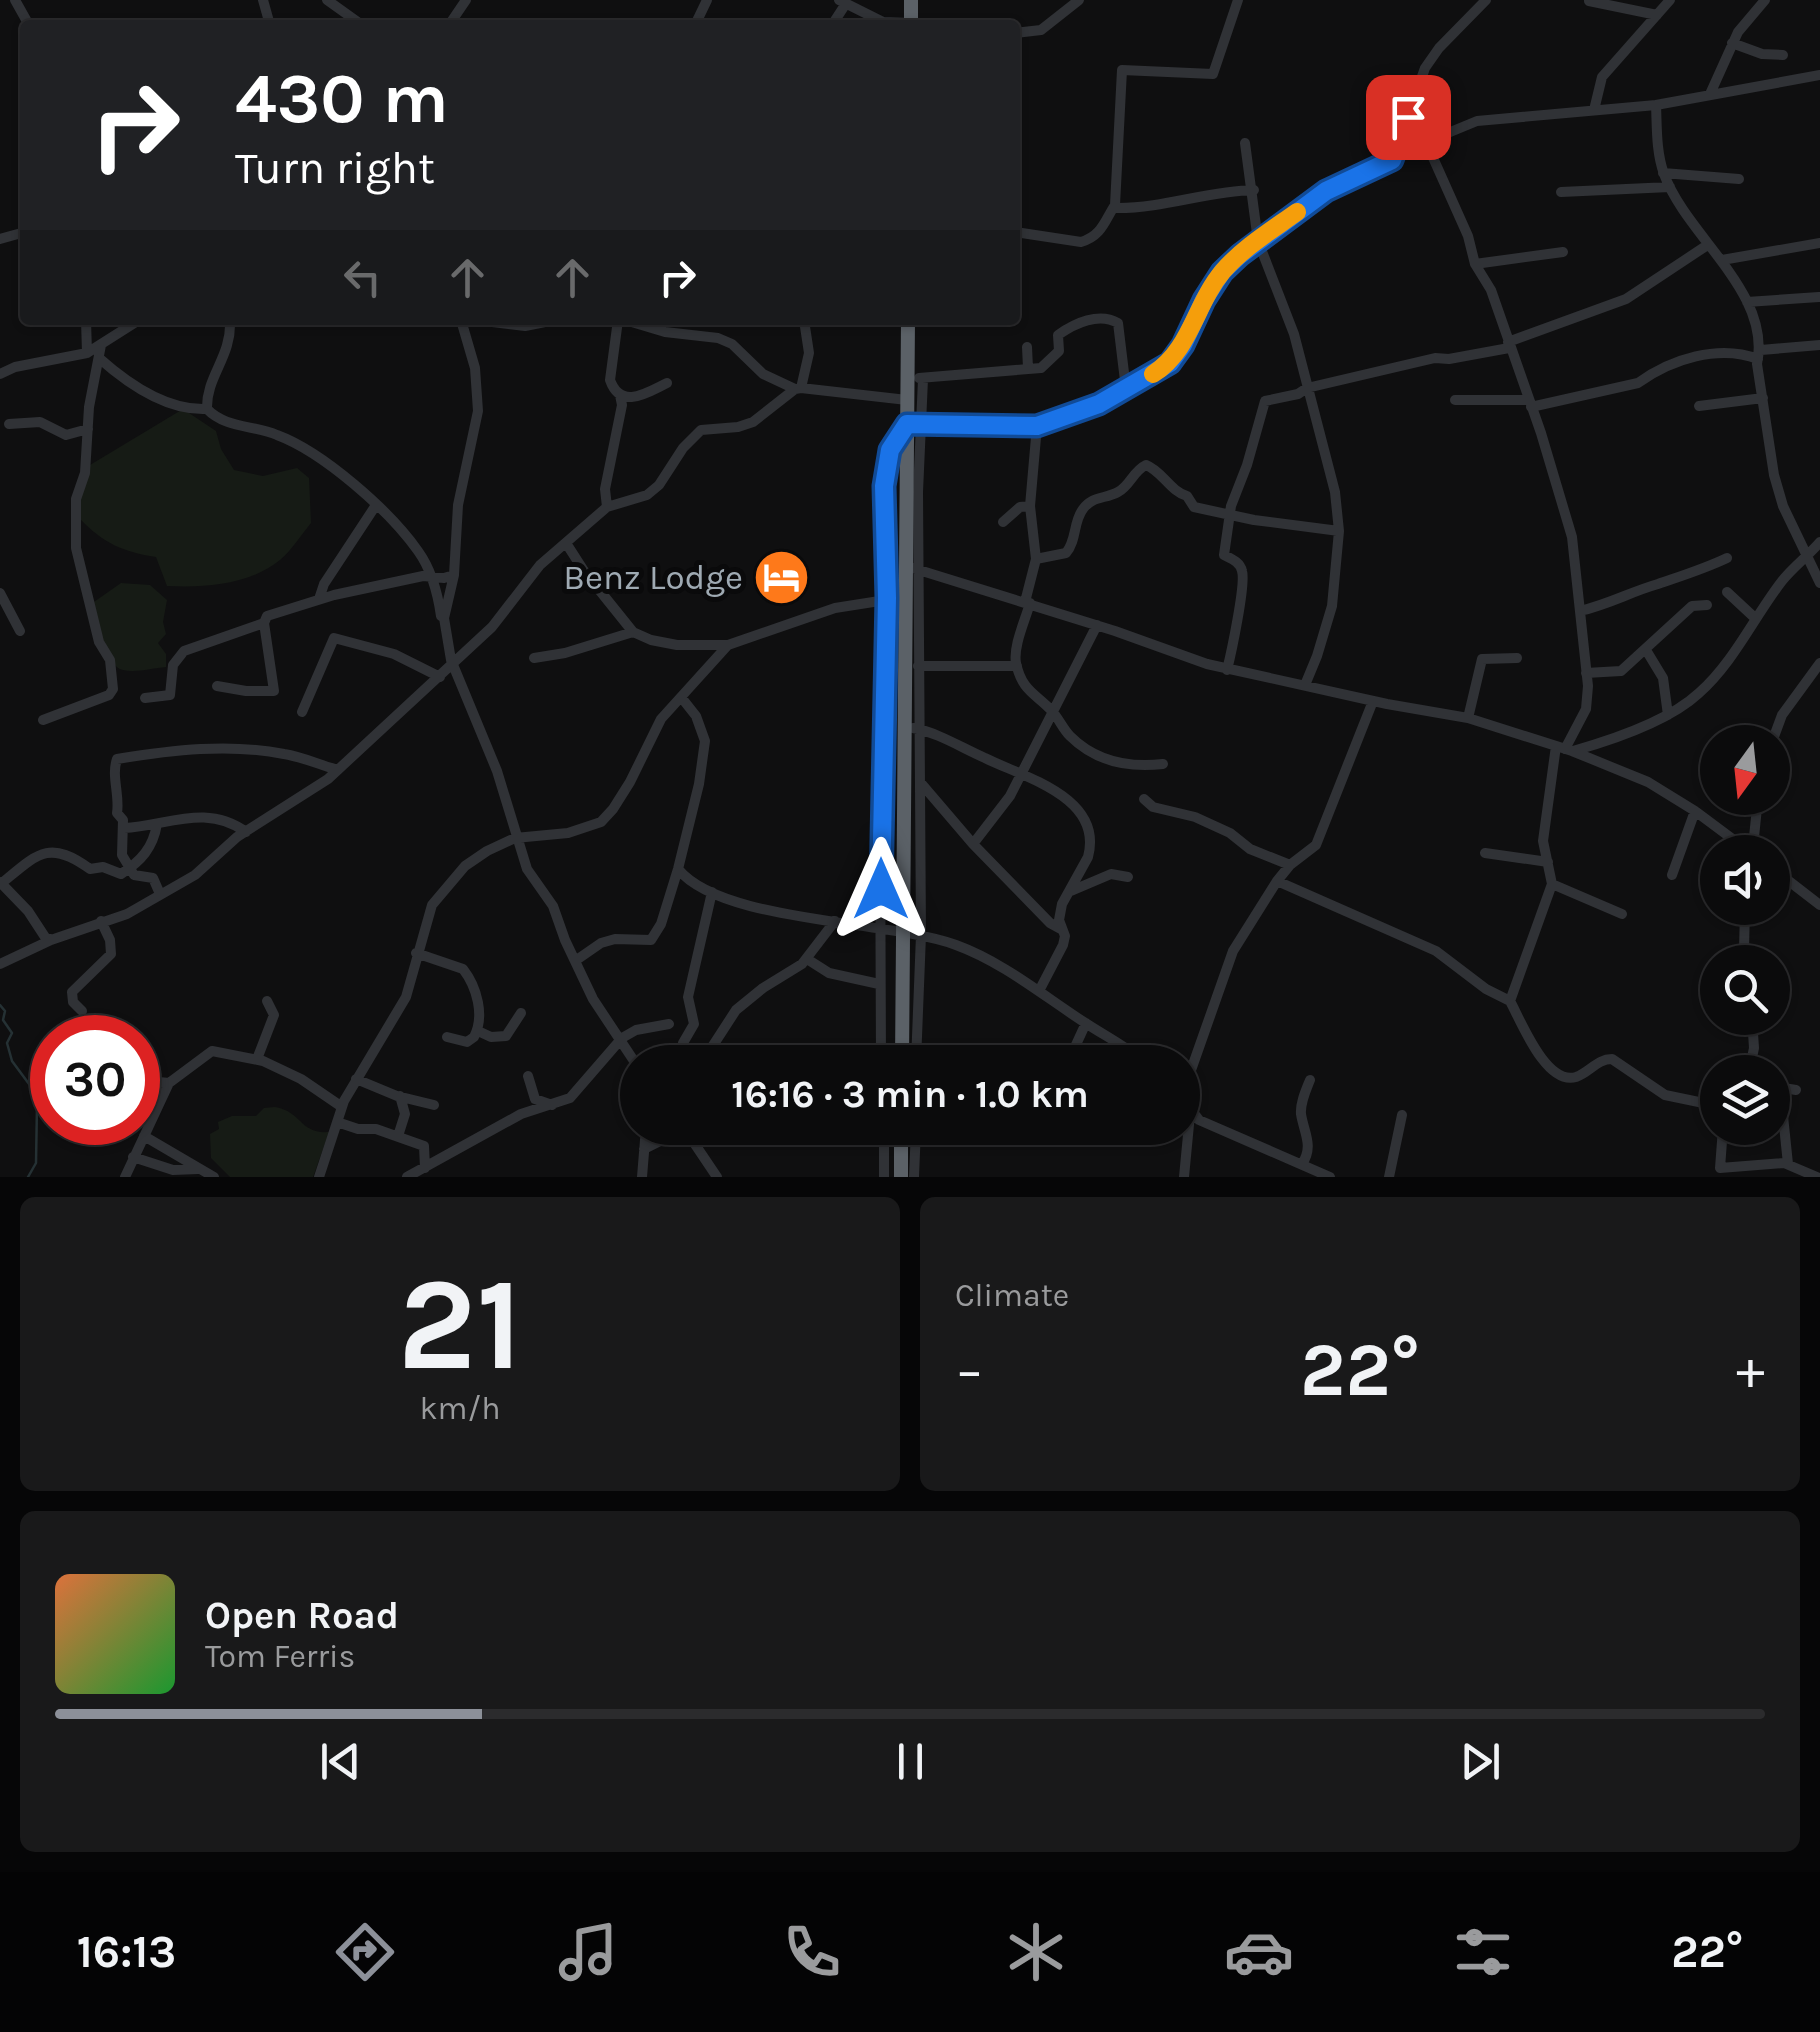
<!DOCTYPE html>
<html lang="en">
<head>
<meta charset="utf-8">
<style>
  :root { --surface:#0b0b0c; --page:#19191a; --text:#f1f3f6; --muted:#9a9b9d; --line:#2b2b2d; --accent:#8c9099 }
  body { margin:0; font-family:Karla,sans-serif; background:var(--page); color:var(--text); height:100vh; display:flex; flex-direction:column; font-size:38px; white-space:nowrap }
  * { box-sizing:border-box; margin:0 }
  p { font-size:32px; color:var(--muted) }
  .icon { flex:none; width:55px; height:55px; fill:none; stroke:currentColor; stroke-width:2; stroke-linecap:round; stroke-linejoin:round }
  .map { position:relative; height:1177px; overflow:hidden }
  .panel { display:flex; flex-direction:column; gap:20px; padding:20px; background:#060607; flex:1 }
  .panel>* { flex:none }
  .guide { position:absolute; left:20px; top:20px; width:1000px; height:305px; border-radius:10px; box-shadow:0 2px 8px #0004,0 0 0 2px var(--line); background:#202124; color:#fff; overflow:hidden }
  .needle { width:65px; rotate:195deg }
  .tools { position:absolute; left:1700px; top:725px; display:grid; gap:20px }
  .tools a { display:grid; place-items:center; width:90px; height:90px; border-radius:50%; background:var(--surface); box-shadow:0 2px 8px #0004,0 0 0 2px var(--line); font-size:50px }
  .speed { position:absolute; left:30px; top:1015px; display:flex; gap:20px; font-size:50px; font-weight:700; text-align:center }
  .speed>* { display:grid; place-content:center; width:130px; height:130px; border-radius:50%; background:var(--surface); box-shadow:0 2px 8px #0004,0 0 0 2px var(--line); line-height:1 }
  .speed .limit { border:15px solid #d22; background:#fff; color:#111 }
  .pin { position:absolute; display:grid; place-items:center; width:85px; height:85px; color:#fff; margin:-42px; border-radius:20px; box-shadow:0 5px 15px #0006 }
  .me { position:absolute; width:110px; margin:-55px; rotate:0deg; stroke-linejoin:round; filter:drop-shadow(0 0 8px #0008) }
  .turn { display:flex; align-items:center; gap:35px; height:210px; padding:0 50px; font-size:45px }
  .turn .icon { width:130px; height:130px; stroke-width:2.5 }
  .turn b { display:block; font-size:70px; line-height:85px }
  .lanes { display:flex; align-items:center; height:95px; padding:0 50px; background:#0003; justify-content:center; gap:50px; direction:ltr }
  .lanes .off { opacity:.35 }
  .big { font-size:75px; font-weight:700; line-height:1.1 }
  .panel .card { flex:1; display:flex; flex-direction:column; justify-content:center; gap:15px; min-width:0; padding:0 35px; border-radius:15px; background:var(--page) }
  .panel .dial { align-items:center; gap:0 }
  .dial b { font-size:130px; line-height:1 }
  .song { display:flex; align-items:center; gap:30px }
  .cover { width:120px; height:120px; border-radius:15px; background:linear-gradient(135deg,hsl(20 70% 55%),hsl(130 70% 35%)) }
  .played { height:10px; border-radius:5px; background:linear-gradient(90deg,var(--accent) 25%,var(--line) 25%) }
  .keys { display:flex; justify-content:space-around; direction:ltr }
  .heat { display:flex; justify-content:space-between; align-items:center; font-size:55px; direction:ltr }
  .panel .tiles { flex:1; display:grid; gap:20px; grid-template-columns:1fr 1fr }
  .card:last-child { grid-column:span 2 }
  .trip { position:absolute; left:620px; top:1045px; width:580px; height:100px; border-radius:50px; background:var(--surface); box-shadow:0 2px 8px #0004,0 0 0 2px var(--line); font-weight:700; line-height:100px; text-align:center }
  .dock { display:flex; height:160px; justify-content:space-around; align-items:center; background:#040405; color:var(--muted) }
  .dock .icon { width:70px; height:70px }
  .dock .selected { color:var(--accent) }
  .dock b { font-size:45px; color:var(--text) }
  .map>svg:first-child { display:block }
</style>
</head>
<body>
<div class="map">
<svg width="1820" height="1177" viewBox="0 0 1820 1177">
  <rect width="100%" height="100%" fill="#0f0f10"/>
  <path fill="#161b15" d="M183,409L216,431L221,449L234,470L263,476L297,468L309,478L311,523C301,535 292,550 280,560C249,585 205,588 167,586L156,557C123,552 103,543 80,519L79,496L90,465Z
    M121,583L150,585L167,600L163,622L166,634L158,643L166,654V667C153,668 136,673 123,670C106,667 96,620 91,604Z
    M275,1107C303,1112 299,1134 329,1132L313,1177H230L211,1158L210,1134L219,1129L218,1122L232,1116H256L264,1108Z"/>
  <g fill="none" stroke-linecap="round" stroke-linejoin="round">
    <path stroke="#253134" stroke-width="2.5" d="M0,1005L5,1011L3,1020L12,1033L7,1043L12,1061L32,1088L37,1105L36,1163L28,1177"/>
    <path stroke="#303236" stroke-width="10" d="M15,0L29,25
      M263,0L270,25
      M327,0L362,25
      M839,0L883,22L968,25
      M1238,0L1213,74L1122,70L1115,205L1118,208C1164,208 1208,191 1254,190
      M1589,1L1657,15
      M449,25L466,0
      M695,25L707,0
      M832,25L845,5
      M1015,33L1041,30L1079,0
      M1732,43L1762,54L1783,55
      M1710,94L1738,32L1765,0
      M1656,105L1820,75
      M1594,110L1602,77L1670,0
      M1426,142L1468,236L1475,264L1491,290L1541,433L1572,537L1588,686L1586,709L1565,749
      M1245,143L1258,241L1294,334L1335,492L1339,531L1332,606L1317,656L1305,685
      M1393,159L1425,68L1439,48L1486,0
      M1663,173L1739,179
      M1561,192L1670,187
      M1015,232L1081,242C1102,236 1105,220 1115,205
      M0,239L25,232
      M1722,260L1820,243
      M1475,264L1563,252
      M1747,302L1819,297
      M86,320L87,353
      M230,320C232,357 206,376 207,409C225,428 253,425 277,435C323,452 390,511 418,551C431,569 438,595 441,616
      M461,320L475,368L478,411L458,505L454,575L444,618L451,660L497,771L527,869L553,906L565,940L593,999L638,1067
      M476,320L525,326L555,320
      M618,320L610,380C621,411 648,392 667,383
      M625,320L665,332L718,338L732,344L763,374L795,389
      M1508,342L1626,299L1706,246
      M1027,347L1028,368
      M1761,350L1820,345
      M99,358C127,383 167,411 207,409
      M0,374L15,367L87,353L139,320
      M919,378L1041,368L1059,351L1058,335C1075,323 1099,312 1118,323L1126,389
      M801,388L809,353L804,320
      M1455,400H1528
      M1699,406L1763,398
      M1531,407L1638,383C1671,359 1719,344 1758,359
      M9,424L40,422L66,435L88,429
      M607,507L605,489L622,405L620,395
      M1003,522L1020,507L1030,506
      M566,543L584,571L633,632L651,640L677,645H728
      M1036,559L1066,553C1077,540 1073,522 1083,509C1092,496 1105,499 1118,492C1130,486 1133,471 1146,465C1162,471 1170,491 1187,496L1194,507L1254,520L1339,531
      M906,566L1115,631L1207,664L1387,704L1468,718L1572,751L1648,782L1695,811L1750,852
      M1727,592L1756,619
      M0,593L20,631
      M319,599L324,584L376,505
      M1025,602L1036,559L1030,506L1037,426
      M1030,603C1025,621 1013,646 1016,663C1022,691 1035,693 1052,711C1059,719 1063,729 1070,736C1096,762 1128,768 1163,764
      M1580,611C1610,604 1630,592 1658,584C1681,576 1704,569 1727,558
      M1646,650L1663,678L1668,715
      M534,658L565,653L633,632
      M918,666H1017
      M1227,670C1231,654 1246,584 1242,571C1240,562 1232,559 1224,555L1231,506L1247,465L1265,401L1298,394L1307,388L1435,358L1449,359L1509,348
      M1586,673L1621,671L1692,606L1707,605
      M217,686L246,691H274L264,623L267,616L334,595L423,576L444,578L454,575
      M145,698L170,695L173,665L184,651L264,623
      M302,712L334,638L394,654L440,677
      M1468,718L1482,659L1517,658
      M43,720L109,695L113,689L110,660L99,642L76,548V499L85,473L89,407L101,345
      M913,728C939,733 960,747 985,758C1023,777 1104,797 1088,857L1062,904L1059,920L1065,936L1063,945L1039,991
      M1772,742L1782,715L1820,663
      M1556,746L1543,841L1552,884L1510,1001C1521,1021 1546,1086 1576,1077C1590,1072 1597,1059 1612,1059L1665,1095L1718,1106
      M1573,751C1612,740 1669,721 1699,693C1734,662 1754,617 1782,581C1793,567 1808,556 1820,542
      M920,782L973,844L1050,923L1061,929
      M1144,799L1153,807L1195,817L1230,833L1250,849L1290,865
      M124,828C167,826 206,803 246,832
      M973,844L1010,796L1097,625
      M1749,852L1754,837L1758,798
      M1485,853L1548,862
      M1772,868L1820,905
      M678,869C722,923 888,920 956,945C1003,962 1045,997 1087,1024C1107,1037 1127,1047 1144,1062
      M1672,875L1695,811
      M1277,881L1436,951L1486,989L1510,1001
      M0,882L28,911L45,937L51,940L127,914L195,875L237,837L328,779L492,627L540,565L607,507L647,495L659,485L683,448L701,430L738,427L753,422L795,389L801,388L907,400
      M2,883C37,854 49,839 90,869L103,867L121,874C141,861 153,848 157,824
      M1552,884L1622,914
      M1071,891L1111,874L1128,877
      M160,894L153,878L134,875L122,855L123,820L117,813C120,795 111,776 117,759C172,750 229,743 284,754C303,757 320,765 338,770
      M1745,908L1744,950L1751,962
      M416,953L463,969C477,987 485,1016 474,1037L467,1042L447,1037
      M807,959L829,973L879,984
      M575,961L601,943L615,939L651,940L661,924L678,869L699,784L705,741L696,716L681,697
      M0,964L51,940
      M82,1011L73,1002L72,992L111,954L110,940L101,921
      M478,1031L491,1037L506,1036L521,1013
      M257,1059L274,1015L267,1001
      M682,1059L683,1043L694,1024L688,997L712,892
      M679,1062L712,1047L736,1010L763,988L802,964L835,921
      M881,1062L880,810L885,771L887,598L884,486L890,450L907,424L1037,426L1099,404L1170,363L1183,345L1204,299L1222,272L1240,255L1326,191L1426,142L1477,121L1656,105C1657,127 1656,152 1664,174C1687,237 1772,292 1757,364L1774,475L1783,506L1820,583
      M916,1062L921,935L918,492L923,379
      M1068,1062L1086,1023
      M1749,1072L1754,1048L1752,1018
      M528,1076L535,1099L552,1105
      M356,1079L397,1096L434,1105
      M138,1080L169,1083
      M1772,1086L1796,1090
      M1780,1087L1788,1164
      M337,1122L358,1129H376L424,1146L425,1168
      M684,1128L717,1177
      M884,1128V1177
      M1723,1128L1720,1168L1784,1163L1817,1177
      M144,1136L214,1177
      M398,1136L405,1114L400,1096
      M644,1149L666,1138L692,1140
      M133,1157L173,1170L198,1169
      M1302,1164C1314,1146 1304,1133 1301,1114C1300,1103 1306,1090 1310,1080
      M125,1177L169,1083L212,1051L263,1061L301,1079L342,1107
      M319,1177L344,1101L406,997L432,905L465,866L487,851L515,838L568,833L601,822L613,809L630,782L661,719L728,645L835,608L905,597
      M407,1177L521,1114L570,1098L622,1038L636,1030L669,1024
      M642,1177L646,1128
      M914,1177L916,1128
      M1184,1177L1190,1114
      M1330,1177L1199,1120L1184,1100V1090L1233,951L1277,881L1290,865L1316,845L1373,701
      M1389,1177L1402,1115"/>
    <path stroke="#5b6167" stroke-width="14" d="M911,25V0
      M902,1062L908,320
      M901,1177V1128"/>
  </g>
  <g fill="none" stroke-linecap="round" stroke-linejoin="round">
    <defs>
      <path id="route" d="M881,889L887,598L884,486L890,450L907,424L1037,426L1099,404L1170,363L1183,345L1204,300L1222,272L1240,255L1326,191L1392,160L1408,117"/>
    </defs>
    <use href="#route" stroke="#114b97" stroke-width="25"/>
    <use href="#route" stroke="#1a73e8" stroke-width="18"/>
    <path stroke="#f59e0b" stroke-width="18" d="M1153,374C1191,350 1195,304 1223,271C1243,248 1272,230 1297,212"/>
  </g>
  <defs>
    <symbol id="hotel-disc" viewBox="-11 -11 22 22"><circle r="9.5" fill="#fe791a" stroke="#0a0a0b"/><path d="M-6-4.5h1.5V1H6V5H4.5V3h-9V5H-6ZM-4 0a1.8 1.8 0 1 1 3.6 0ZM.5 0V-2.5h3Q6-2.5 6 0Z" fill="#fff"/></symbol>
  </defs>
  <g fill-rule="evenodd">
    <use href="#hotel-disc" x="750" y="546" width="63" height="63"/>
  </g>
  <g text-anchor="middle" stroke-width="10" stroke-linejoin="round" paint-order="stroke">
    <g font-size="35" fill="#9faab3" stroke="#0a0a0b" text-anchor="end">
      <text x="743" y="589">Benz Lodge</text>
    </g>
  </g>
</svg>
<div class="tools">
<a><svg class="needle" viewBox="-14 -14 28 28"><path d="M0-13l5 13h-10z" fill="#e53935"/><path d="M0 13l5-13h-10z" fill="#9a9b9d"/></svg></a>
<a><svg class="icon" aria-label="sound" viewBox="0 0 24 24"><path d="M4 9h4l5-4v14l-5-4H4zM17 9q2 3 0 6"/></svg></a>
<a><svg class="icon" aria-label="search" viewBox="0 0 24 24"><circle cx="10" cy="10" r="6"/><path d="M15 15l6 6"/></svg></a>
<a><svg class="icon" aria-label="layers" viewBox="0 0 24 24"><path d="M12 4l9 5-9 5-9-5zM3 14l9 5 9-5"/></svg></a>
</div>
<div class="speed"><div class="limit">30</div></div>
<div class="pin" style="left:1408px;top:117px;background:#d93025"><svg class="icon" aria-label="arrive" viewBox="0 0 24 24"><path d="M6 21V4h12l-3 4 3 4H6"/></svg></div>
<svg class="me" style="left:881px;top:889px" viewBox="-20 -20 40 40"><path d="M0-17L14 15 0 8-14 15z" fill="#1a73e8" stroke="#fff" stroke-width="4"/></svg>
<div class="trip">16:16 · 3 min · 1.0 km</div>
<div class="guide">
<div class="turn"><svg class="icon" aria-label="right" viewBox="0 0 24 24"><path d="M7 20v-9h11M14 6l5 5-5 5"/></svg><div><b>430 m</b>Turn right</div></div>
<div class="lanes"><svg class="icon off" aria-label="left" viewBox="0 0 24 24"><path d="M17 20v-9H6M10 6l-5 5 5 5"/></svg><svg class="icon off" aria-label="ahead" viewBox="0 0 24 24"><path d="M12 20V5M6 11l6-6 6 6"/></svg><svg class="icon off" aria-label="ahead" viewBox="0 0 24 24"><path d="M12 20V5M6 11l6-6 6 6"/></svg><svg class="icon" aria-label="right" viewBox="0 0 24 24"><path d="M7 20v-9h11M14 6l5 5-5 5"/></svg></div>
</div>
</div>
<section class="panel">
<div class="tiles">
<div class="card dial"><b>21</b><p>km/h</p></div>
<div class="card"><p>Climate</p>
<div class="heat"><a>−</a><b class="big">22°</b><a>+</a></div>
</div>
<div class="card">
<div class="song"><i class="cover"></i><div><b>Open Road</b><p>Tom Ferris</p></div></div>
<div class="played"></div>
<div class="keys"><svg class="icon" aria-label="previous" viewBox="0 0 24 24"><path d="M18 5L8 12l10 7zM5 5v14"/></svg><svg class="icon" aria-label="pause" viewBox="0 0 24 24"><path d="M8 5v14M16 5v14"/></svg><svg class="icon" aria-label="next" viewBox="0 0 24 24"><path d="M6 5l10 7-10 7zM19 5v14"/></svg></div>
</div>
</div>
</section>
<nav class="dock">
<b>16:13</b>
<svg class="icon selected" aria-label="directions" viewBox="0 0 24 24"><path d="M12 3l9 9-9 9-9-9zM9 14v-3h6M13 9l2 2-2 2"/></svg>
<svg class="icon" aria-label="music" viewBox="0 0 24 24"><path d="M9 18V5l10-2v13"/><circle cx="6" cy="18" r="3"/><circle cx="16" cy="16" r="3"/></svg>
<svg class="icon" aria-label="phone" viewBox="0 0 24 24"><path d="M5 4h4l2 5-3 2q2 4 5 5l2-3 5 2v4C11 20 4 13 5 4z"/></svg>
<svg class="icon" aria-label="climate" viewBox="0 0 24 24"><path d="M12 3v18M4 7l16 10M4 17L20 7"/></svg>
<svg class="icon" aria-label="car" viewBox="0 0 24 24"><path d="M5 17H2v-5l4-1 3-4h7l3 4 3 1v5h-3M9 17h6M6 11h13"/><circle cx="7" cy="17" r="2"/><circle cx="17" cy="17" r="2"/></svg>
<svg class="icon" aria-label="filters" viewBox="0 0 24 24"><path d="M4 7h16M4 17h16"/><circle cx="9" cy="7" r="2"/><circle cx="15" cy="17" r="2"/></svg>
<b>22°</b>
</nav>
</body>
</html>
